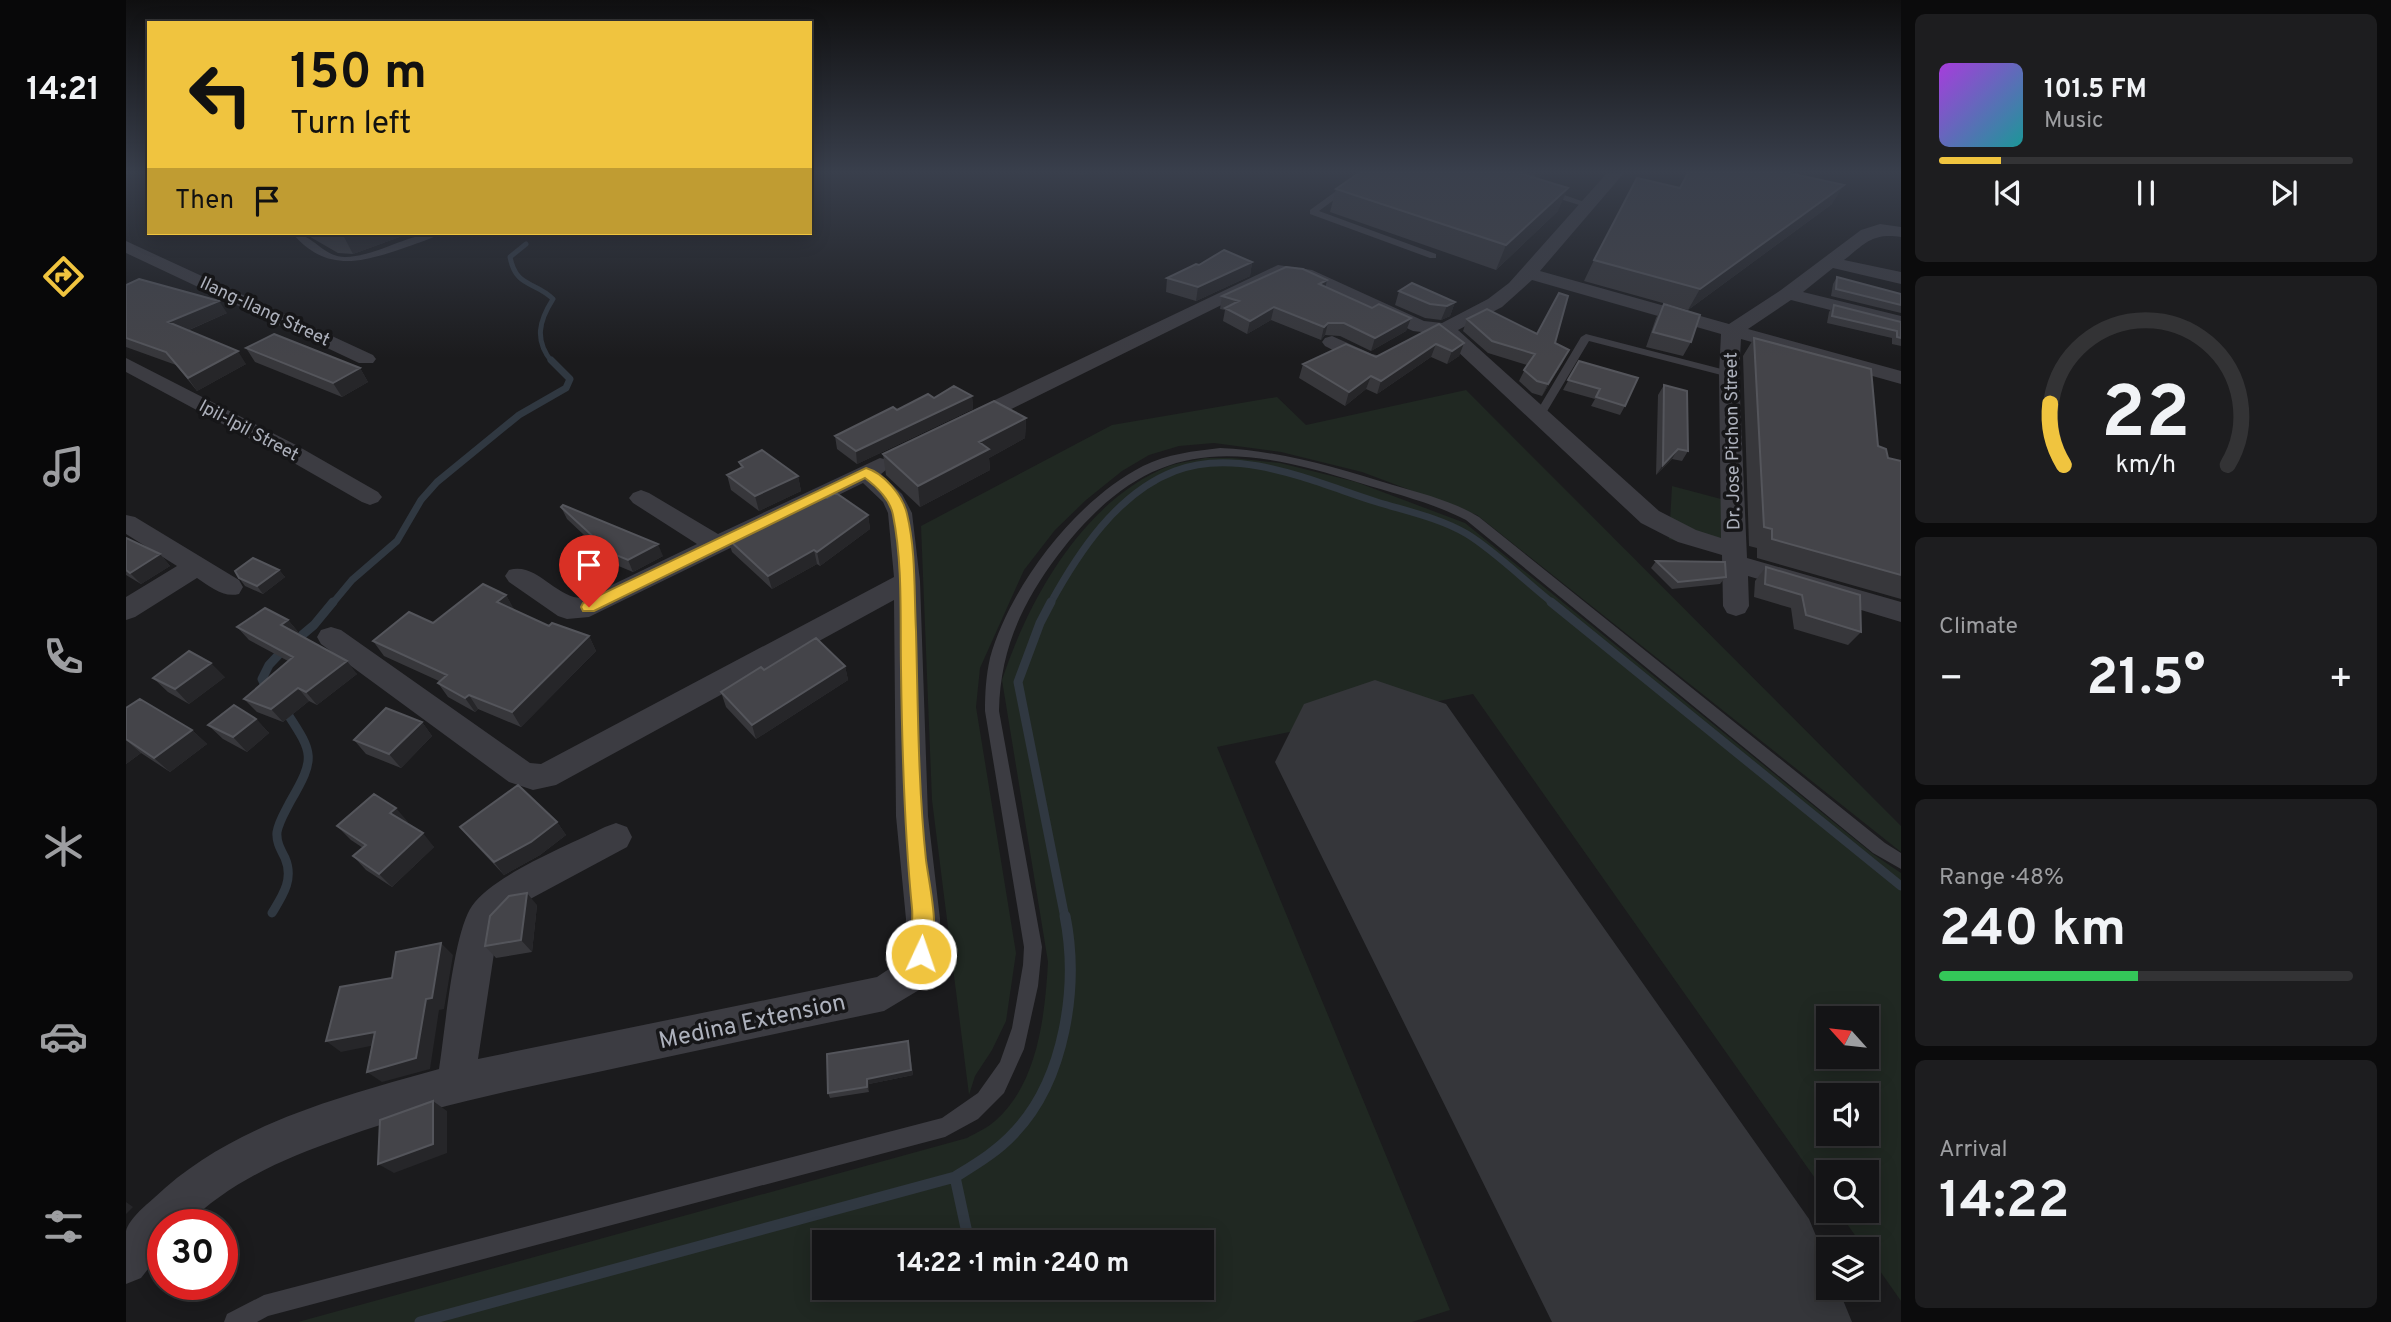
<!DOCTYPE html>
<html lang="en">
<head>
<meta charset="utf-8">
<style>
  :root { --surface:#141416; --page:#1d1d1f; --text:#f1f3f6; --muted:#9d9ea1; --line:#333335; --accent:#f0c43f }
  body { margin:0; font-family:Overpass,sans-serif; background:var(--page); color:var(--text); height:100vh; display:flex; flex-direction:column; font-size:26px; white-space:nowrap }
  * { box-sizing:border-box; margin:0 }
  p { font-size:23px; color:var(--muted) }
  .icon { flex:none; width:38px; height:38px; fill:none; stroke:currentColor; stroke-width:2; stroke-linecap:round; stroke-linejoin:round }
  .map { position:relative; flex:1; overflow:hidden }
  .details { display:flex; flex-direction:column; gap:14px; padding:14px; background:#0b0b0c; width:490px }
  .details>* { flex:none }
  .top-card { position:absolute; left:21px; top:21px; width:665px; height:214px; border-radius:0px; box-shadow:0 4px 18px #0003,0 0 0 2px var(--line); background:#f0c43f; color:#111; overflow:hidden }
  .needle { width:46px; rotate:297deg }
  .tools { position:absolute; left:1690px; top:1006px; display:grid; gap:14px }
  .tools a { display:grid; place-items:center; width:63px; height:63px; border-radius:0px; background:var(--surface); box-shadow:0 4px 18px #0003,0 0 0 2px var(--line); font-size:35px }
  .speed { position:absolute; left:21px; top:1209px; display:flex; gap:14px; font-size:35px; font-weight:700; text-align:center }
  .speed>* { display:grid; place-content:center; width:91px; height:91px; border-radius:50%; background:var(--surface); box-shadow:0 4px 18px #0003,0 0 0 2px var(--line); line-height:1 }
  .speed .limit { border:10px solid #d22; background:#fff; color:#111 }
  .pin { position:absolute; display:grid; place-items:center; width:60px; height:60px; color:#fff; margin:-72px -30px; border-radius:50% 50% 50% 0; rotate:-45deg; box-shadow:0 0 7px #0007 }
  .pin .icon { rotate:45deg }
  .me { position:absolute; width:77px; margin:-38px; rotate:3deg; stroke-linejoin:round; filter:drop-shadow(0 0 5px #0008) }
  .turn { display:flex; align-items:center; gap:24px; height:147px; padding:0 28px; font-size:32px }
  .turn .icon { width:91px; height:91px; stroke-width:2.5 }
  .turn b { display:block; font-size:49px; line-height:60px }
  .then { display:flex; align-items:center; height:66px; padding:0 28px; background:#0003; gap:14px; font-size:26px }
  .big { font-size:52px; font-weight:700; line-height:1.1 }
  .details .widget { flex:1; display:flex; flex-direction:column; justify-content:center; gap:10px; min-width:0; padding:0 24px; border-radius:10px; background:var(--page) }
  .details .dial { align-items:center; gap:0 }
  .dial svg { height:182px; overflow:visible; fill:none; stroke:var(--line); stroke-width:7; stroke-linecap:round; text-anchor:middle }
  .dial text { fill:var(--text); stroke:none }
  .song { display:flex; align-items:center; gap:21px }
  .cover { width:84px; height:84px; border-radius:10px; background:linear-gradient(135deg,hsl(280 70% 55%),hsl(180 70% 35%)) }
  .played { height:7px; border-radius:4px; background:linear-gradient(90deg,var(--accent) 15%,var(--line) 15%) }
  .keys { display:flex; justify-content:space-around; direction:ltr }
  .heat { display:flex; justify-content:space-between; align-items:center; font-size:38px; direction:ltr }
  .charge { height:10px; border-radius:5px; background:linear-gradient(90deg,#34c759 48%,var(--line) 0) }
  .trip { position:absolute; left:686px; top:1230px; width:402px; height:70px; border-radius:0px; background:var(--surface); box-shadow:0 4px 18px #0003,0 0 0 2px var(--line); font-weight:700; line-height:70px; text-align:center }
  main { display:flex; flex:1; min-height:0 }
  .tabs { display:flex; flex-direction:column; width:126px; justify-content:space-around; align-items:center; background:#080809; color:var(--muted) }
  .tabs .icon { width:49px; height:49px }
  .tabs .selected { color:var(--accent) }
  .tabs b { font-size:32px; color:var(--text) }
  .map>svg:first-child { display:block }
</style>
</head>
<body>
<main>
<nav class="tabs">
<b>14:21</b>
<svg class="icon selected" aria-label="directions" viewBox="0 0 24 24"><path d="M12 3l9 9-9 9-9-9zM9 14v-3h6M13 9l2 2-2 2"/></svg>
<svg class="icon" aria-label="music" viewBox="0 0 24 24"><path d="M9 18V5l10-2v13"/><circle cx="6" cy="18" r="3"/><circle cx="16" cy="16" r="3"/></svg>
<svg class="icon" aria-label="phone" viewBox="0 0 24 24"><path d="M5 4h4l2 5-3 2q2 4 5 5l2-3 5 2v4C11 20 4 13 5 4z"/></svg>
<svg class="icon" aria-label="climate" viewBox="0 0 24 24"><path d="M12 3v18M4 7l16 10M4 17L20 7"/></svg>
<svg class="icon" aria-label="car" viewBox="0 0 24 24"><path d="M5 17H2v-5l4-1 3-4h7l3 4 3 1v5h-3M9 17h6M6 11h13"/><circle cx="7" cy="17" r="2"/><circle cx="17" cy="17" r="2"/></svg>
<svg class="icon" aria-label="filters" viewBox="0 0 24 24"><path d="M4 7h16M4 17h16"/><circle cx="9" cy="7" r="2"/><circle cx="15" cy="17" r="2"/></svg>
</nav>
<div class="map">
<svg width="1775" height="1322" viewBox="0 0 1775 1322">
  <rect width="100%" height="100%" fill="#1b1b1d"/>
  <path fill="#202822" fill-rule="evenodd" d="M1340,390L1775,826V852L1351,515L1236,472L1155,452L1088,443L1053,446L1023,455L996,471L960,500L929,530L898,570L854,668L850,707L890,953L880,1021L866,1050L849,1076L843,1095L806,800L795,526L986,425L1151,397L1180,425Z
    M1079,458H1107L1154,463L1230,482L1339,523L1747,854L1775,873V1301L1712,1211H1741V1172H1703V1198L1347,694L1091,747L1324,1310L1286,1322H172L841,1138C850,1133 861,1128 869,1121C912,1084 919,1015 922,962L876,680C903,598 958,500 1043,466C1054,462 1068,461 1079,458ZM1703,1018H1741V1057H1703ZM1703,1096H1741V1134H1703ZM698,1242H1076V1288H698Z
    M1546,486L1595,499V553L1543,539Z"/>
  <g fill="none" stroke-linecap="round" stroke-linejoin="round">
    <path stroke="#303841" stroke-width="5" d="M400,244L384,257C390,288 409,281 427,299C413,321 408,340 426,362"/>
    <path stroke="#303841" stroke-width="7" d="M206,604L226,580L271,541L295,500L311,482L393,415L440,388L444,379L425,360
      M924,604C952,553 991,493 1049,471C1113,446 1190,483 1251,502C1280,511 1314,518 1341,534C1369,551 1401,583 1428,604"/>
    <path stroke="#303841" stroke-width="9" d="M925,602L914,623L892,682L939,918
      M1425,602L1775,886
      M169,641L188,625L207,602
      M141,690L136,679L143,665L158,649
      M146,913C157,895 168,879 159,858C155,850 150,842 151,832C153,821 159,812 164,802C191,756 187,753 159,710"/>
    <path stroke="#303841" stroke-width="11" d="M829,1177L843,1242
      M294,1322L829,1177C850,1164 872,1151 889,1132C939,1079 953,986 939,916"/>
    <path fill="#35363a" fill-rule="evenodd" d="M1249,680L1320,704L1683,1219L1703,1267V1288H1712L1726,1322H1426L1149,762L1178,704Z"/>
    <path fill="#3c3c42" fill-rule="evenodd" d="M942,173H961L957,175Z
      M1235,173H1244L1193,211L1310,254V258H1304L1184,214V210Z
      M1418,190H1424L1467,205L1463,208L1418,194Z
      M166,233C186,233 197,257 219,257C253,256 283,232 315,233C304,240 288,244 275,249C231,264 199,271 166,233Z
      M1460,334L1607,372L1608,374L1603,377L1463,341L1417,418H1409L1408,416L1455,337Z
      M1094,448C1156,451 1208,467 1267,485C1297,494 1327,501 1353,517L1759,843L1775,853V869L1747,853L1340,520C1307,503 1270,494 1234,483C1103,441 1022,437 932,555C896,603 874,650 873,711L916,947L912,986L898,1049L878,1093L852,1119L819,1137L142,1316L131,1322H98L101,1314L138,1295L816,1118L852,1093L874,1062L886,1028L897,965L898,947L859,711C859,693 860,676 864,658C884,586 950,500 1017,466C1041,454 1068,451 1094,448Z"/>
    <path fill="#3c3c42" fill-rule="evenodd" d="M1481,173H1498L1414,271L1603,324L1655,290L1735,230L1754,224L1775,227V237C1746,233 1740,243 1718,260L1775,272V284L1707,268L1677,292L1775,316V328L1665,300L1622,329L1775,371V384L1615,339L1613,374L1621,558L1775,602V622L1622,576L1623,606L1619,613L1610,616L1601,613L1597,606L1596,555L1552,542L1515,523L1313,334L1287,331L1175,279L1154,276L849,427H833L830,422L833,417L1152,265L1186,270L1298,321L1316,323L1362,299L1383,283ZM1406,280L1595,334L1593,374L1595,538L1570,530L1533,511L1332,330L1376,307Z
      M0,241L247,355L250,359L247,363H233L0,253Z
      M1206,336L1246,354L1255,356L1258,360L1252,366H1238L1199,346L1196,342L1199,338Z
      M0,358L170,445L252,492L256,497L252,502L244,505L236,502L154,455L0,372Z
      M754,458L762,460L766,465L755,474L776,494L786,513L794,581L802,816L814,919L813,954L798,987L758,1011C663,1031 568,1051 472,1072C386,1090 299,1108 216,1138C157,1159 105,1181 60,1225H37V1250L15,1278L0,1284C0,1268 0,1247 0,1231C3,1219 19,1206 28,1198C104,1125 213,1097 313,1069C319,1032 327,933 346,906C367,875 443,845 479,827L490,823L501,827L506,837L501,847L393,905L372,927L352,1059L751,977L772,963L777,952L780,919L770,816L768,600L430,785L407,790L383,782L195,644L191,637L195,630L205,627L215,630L404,763L415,764L768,577L762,513L757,502L737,483L463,617L441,619L432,616L383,582L379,576L383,570C411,561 430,600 459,598L571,544L507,503L503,498L507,493L515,490L523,493L592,534Z
      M0,515L9,517L113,580L117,587L113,594C97,598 85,587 71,578L9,617L0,620V597L51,566L0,534Z"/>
  </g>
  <path fill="#37373b" d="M1233,173H1417L1411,179L1432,211L1370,270L1204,212L1210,189Z
    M1554,188L1706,204L1562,310L1458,281L1468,260Z
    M180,233H294L279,235L227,254L212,253L186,238Z
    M1126,262L1124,276L1070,301L1040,292L1041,278L1073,265Z
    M1711,277L1775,294V313L1705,296L1707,284Z
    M1201,280L1199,287L1246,308L1285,318L1280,331L1245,351L1214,336L1199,335L1195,340L1145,320L1121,334L1097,321L1099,310L1094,309L1096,296Z
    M0,285L101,313L61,331L120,364L71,391L50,365L0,347Z
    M1273,291L1329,302L1324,316L1315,320L1299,318L1269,305Z
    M1538,304L1565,342L1557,356L1520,347L1530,318Z
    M1708,305L1775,322V346L1766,344V338L1701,323L1703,312Z
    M1341,319L1429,343L1437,362L1416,396L1406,393L1393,381L1401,365L1362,353L1337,331Z
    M1313,324L1338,343L1333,356L1321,364L1305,357L1251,394L1240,389L1219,406L1173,378L1177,364L1250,357Z
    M1628,338L1762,458L1775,461V599L1631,558V548L1623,546L1617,356Z
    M120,348L234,368L242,382L216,397L129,362Z
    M1453,361L1499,406L1494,415L1465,406L1469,399L1437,390Z
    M1538,385L1562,451L1556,461L1546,459L1530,475L1532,395Z
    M846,396L847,409L731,464L711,449L709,436L771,410L808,398Z
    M900,418L899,438L863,458L864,470L794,507L760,475L757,454Z
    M613,462L672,476L675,491L633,511L605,490L601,475L615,468Z
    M701,498L742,515L744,529L694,566L691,564L646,589L606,552L602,539Z
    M435,507L537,556L507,572L490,565L441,519Z
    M0,538L34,554L44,566L15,584L0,575Z
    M1530,561L1600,577L1594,584L1546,589L1525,568Z
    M1640,567L1735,632L1722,645L1668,629L1665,608L1628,597L1629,581Z
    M153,570L159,577L137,594L119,586L113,578Z
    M380,595L388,610L423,626L463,636L470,651L395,727L352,709L349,712L322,697L312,683L313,681L258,656L247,641L307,623Z
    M162,620L173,633L171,634L231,674L191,705L183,701L157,722L131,712L118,699L162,661L123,640L111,627Z
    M719,666L722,680L630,739L600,707L595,692L638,670Z
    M99,677L63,704L42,692L27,678Z
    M0,708L66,730L81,744L44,772L15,753L0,764Z
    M130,719L143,733L121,752L97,739L82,725Z
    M296,722L306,736L275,768L240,754L228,740Z
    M282,822L280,823L308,847L266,887L240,870L227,856L237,848L225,840L211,826Z
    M431,822L440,835L414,855L378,875L345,840L334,827Z
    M411,905L406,952L370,958L359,946Z
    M783,1047L787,1075L743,1084V1092L704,1098L702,1093Z"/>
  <path fill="#262629" d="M1410,173H1417L1406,182Z
    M1718,185L1706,204L1562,310L1574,289Z
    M1442,188L1432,211L1370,270L1380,245Z
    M216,233H294L279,235L227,254Z
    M340,233H351L341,236Z
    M1126,262L1124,276L1070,301L1072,287Z
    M1201,280L1198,293L1193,284Z
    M93,301L101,313L51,335L42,322Z
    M1329,302L1324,316L1315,320L1321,306Z
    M1148,307L1145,320L1121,334L1124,321Z
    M1285,318L1280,331L1245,351L1249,338Z
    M1202,323L1199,335L1195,340L1198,327Z
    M1338,343L1333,356L1321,364L1326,351Z
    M1310,344L1305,357L1251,394L1255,381Z
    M1443,350L1437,362L1416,396L1422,384Z
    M112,351L120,364L71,391L62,378Z
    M234,368L242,382L216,397L207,383Z
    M1245,376L1240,389L1219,406L1223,392Z
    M846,396L847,409L731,464L730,451Z
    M900,418L899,438L863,458L864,470L794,507L792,486L853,442Z
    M1552,449L1546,459L1530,475L1537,465Z
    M672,476L675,491L633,511L629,496Z
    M742,515L744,529L694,566L691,552Z
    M532,544L537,556L507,572L502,560Z
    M688,550L691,564L646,589L642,576Z
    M34,554L44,566L15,584L4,573Z
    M153,570L159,577L137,594L131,586Z
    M380,595L388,609L379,617L371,602Z
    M162,620L173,633L166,638L155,625Z
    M463,636L470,651L395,727L386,712Z
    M221,661L231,674L191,705L180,692Z
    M85,663L99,677L63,704L49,689Z
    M719,666L722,680L630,739L626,725Z
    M172,688L183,701L157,722L145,709Z
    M343,695L352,709L349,712L339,698Z
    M130,719L143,733L121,752L107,737Z
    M296,722L306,736L275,768L263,754Z
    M66,730L81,744L44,772L28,758Z
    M0,740L15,753L0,764Z
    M270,808L282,822L276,826L264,813Z
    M431,822L440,835L414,855L378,875L368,862Z
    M297,833L308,847L266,887L253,874Z
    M401,893L411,905L406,952L395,940Z
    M315,943L327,955L318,1009L313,1010L304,1069L256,1082L241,1072L300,999Z
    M249,1032L264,1042L215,1052L200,1041Z
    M782,1041L787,1075L743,1084V1092L741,1087V1079Z
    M307,1101L321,1111V1153L268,1173L252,1164Z
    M0,1202L7,1207L0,1214Z"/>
  <path fill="#444449" stroke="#54555b" stroke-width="2" d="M1233,173H1398L1396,174L1442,188L1380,245L1210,189Z
    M1562,173H1663L1718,185L1574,289L1468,260L1511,178L1554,188Z
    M1098,250L1126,262L1072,287L1041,278L1070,264L1073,265Z
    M1160,267L1177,269L1201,280L1193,284L1246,308L1253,304L1285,318L1249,338L1218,323H1202L1198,327L1148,307L1124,321L1099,308L1113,301L1096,296Z
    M1711,277L1775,294V305L1710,289Z
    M13,279L93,301L42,322L112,351L62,378L40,352L0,338V285Z
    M1286,283L1329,302L1321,306L1304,304L1273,291Z
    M1433,293L1442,296L1429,343L1443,350L1422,384L1411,381L1398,370L1409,354L1366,341L1341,319L1361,309L1411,334Z
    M1538,304L1574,315L1565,342L1527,332Z
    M1708,305L1775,322V338L1771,337V331L1706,316Z
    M1313,324L1338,343L1326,351L1310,344L1255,381L1245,376L1223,392L1177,364L1220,344L1250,357Z
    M148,334L234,368L207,383L120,348Z
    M1628,338L1745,369L1752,446L1760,449L1762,458L1775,461V575L1646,539V529L1638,527Z
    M1453,361L1512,378L1499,406L1470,397L1474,389L1442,380Z
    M1538,385L1561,391L1562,451L1552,449L1537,465Z
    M828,386L846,396L730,451L709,436L767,407L771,410L802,394L808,398Z
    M868,401L900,418L853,442L863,449L792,486L757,454Z
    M636,450L672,476L629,496L601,475L617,467L613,462Z
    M694,492L701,498L710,493L742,515L691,552L688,550L642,576L602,539Z
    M437,505L532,544L502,560L485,553L435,507Z
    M0,538L34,554L4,573L0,570Z
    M127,558L153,570L131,586L113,578L109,571Z
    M1530,561L1599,562L1600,577L1552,582Z
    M1640,567L1734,595L1735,632L1680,615L1676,595L1639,584Z
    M357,584L380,595L371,602L423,626L426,623L463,636L386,712L343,695L339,698L312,683L321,675L247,641L283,612L307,623Z
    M139,608L162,620L155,625L221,661L180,692L172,688L145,709L118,699L167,657L111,627Z
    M690,638L719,666L626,725L595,692L635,667L638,670Z
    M63,651L85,663L49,689L27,678Z
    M14,699L66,730L28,758L0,739V708Z
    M108,705L130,719L107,737L82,725Z
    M260,708L296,722L263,754L228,740Z
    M392,785L431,822L405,842L368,862L334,827Z
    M248,794L270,808L264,813L297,833L253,874L227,856L240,845L211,826Z
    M401,893L395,940L359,946L364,916L383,896Z
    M315,943L306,998L300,999L290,1058L241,1072L249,1032L200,1041L214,987L266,978L270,952Z
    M782,1041L785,1070L741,1079V1087L702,1093L701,1054Z
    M307,1101V1144L252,1164L254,1120Z"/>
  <linearGradient id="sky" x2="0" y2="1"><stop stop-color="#0f0f10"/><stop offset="0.48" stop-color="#393f4c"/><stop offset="1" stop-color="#393f4c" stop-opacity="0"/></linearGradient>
  <rect width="1775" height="358" fill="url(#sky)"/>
  <path fill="#f0c43f" stroke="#9c7f29" stroke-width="2" d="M740,468C758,473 777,496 781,514C790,551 788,593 790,631C792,707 792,784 800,860C804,890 815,932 802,960L795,963L788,960C781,945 788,924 786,908C778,828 776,749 775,669C774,619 777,565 767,515C764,499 751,487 739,478L468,611H457L455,607L457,603Z"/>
  <g text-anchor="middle" stroke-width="7" stroke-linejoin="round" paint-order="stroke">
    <g font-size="18" fill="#adb1bc" stroke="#161618">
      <text transform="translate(139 311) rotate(25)" y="6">Ilang-Ilang Street</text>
      <text transform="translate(123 430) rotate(28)" y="6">Ipil-Ipil Street</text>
      <text transform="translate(1606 441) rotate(-91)" y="6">Dr. Jose Pichon Street</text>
    </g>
    <g font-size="24" fill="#adb1bc" stroke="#161618">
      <text transform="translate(626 1021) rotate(-12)" y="8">Medina Extension</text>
    </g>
  </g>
</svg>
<div class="tools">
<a><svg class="needle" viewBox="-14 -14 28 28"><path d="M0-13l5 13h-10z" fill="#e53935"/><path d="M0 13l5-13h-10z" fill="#9d9ea1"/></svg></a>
<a><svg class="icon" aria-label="sound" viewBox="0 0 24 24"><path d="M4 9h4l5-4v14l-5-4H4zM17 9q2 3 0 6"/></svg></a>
<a><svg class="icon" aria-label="search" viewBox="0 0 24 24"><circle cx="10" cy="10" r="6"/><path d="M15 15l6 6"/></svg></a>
<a><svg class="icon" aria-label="layers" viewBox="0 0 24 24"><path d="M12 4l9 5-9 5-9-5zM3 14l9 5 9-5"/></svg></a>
</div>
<div class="speed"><div class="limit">30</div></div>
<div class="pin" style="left:463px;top:607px;background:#d93025"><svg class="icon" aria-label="arrive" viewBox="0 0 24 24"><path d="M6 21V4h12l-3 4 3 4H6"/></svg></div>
<svg class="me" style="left:795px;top:954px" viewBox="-20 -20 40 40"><circle r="17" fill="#f0c43f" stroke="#fff" stroke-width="3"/><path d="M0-11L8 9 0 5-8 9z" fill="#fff"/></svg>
<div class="trip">14:22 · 1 min · 240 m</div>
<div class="top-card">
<div class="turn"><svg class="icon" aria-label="left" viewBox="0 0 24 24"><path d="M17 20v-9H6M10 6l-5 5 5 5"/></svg><div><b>150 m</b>Turn left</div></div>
<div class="then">Then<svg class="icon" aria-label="arrive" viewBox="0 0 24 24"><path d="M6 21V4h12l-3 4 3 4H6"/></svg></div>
</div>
</div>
<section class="details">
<div class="widget">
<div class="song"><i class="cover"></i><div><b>101.5 FM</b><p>Music</p></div></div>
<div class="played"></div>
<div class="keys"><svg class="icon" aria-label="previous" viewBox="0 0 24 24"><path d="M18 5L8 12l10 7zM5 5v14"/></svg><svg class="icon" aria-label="pause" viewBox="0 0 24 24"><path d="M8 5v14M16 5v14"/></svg><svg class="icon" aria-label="next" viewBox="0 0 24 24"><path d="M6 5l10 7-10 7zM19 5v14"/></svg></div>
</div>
<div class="widget dial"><svg viewBox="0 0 100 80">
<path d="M14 69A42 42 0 1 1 86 69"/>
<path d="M14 69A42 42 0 0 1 8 42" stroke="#f0c43f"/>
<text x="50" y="56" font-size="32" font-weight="700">22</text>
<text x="50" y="72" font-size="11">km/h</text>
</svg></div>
<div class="widget"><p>Climate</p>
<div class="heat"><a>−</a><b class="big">21.5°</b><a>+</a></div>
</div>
<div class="widget"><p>Range · 48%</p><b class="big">240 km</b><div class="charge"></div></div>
<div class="widget"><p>Arrival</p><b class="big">14:22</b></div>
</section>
</main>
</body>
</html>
